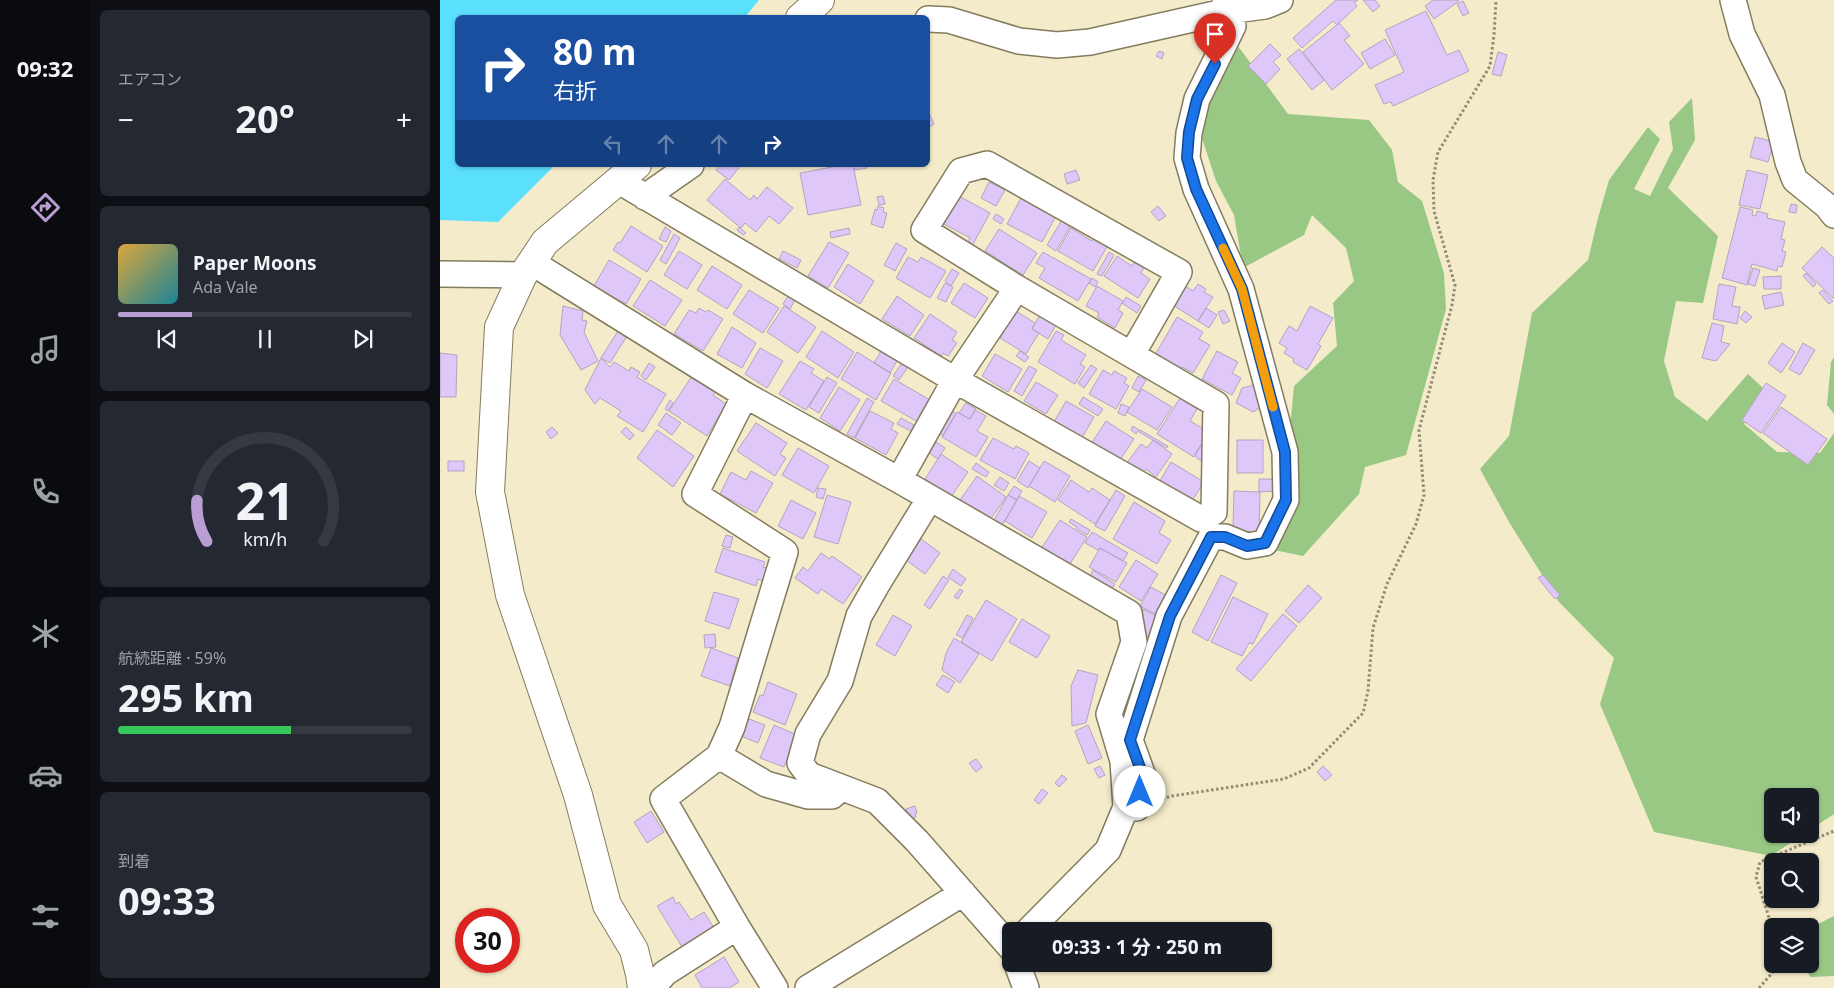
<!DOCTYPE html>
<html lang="ja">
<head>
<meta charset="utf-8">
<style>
  :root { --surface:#171b24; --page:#242831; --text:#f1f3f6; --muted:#9ea1a6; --line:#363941; --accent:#b99dd3 }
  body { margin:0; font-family:"Noto Sans","Noto Sans JP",sans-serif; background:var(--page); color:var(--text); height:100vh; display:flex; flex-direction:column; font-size:19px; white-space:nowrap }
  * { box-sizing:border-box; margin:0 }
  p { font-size:16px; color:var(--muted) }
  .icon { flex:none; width:28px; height:28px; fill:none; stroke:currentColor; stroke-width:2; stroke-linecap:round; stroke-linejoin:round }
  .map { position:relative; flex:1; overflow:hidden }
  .panel { display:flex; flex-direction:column; gap:10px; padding:10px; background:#0d0f14; width:350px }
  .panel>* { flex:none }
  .top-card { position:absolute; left:15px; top:15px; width:475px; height:152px; border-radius:8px; box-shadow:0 1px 4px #0004; background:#1a4fa0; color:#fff; overflow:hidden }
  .buttons { position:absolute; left:1324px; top:788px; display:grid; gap:10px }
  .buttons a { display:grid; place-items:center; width:55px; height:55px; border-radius:8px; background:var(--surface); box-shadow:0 1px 4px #0004; font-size:25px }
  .speed { position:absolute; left:15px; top:908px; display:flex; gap:10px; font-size:25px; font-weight:700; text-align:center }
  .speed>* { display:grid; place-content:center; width:65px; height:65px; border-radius:50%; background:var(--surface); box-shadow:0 1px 4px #0004; line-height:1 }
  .speed .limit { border:8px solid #d22; background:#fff; color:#111 }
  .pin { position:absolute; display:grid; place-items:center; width:42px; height:42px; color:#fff; margin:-51px -21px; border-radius:50% 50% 50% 0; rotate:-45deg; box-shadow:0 0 5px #0007 }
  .pin .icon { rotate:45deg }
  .me { position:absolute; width:55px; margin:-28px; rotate:0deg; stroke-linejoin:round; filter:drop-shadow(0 0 4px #0008) }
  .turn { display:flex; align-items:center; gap:18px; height:105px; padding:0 15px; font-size:22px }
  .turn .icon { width:65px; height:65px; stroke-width:2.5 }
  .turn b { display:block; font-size:35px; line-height:42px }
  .lanes { display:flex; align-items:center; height:48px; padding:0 15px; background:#0003; justify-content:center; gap:25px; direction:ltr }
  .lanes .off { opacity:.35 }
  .big { font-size:38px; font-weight:700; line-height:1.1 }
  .panel .card { flex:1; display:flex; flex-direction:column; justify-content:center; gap:8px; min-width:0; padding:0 18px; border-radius:8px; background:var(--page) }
  .panel .dial { align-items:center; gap:0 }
  .dial svg { height:130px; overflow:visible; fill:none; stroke:var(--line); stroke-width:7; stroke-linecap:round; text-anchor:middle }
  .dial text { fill:var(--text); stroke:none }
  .song { display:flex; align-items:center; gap:15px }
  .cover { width:60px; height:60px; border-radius:8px; background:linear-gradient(135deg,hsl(40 70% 55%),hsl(190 70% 35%)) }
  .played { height:5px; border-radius:2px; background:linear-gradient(90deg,var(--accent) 25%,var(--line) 25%) }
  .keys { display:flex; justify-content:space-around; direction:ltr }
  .heat { display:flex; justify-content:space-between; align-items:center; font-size:28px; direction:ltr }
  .charge { height:8px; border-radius:4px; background:linear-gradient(90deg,#34c759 59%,var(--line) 0) }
  .trip { position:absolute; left:562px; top:922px; width:270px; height:50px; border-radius:8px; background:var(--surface); box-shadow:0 1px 4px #0004; font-weight:700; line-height:50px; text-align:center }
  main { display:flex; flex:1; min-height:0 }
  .dock { display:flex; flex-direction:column; width:90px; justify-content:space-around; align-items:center; background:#090b0e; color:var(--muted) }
  .dock .icon { width:35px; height:35px }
  .dock .on { color:var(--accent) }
  .dock b { font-size:22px; color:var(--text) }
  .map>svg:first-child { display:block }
</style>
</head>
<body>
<main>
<nav class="dock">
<b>09:32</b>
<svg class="icon on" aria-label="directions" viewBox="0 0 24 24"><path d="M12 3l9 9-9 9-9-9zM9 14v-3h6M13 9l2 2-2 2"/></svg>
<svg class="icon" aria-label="music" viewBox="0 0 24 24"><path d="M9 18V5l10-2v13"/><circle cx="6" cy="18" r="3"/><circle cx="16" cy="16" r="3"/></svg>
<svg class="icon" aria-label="phone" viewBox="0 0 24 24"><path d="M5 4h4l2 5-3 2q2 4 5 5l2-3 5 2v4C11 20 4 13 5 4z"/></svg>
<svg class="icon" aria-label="climate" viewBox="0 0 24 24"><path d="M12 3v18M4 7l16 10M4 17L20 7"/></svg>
<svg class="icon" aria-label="car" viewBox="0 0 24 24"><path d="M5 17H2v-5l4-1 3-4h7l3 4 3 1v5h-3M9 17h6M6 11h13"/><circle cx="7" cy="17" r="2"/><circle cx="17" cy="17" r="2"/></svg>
<svg class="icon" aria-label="filters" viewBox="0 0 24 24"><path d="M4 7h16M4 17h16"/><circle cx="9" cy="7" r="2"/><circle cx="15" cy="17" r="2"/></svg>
</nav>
<section class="panel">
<div class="card"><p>エアコン</p>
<div class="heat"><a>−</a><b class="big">20°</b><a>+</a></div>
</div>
<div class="card">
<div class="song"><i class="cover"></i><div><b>Paper Moons</b><p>Ada Vale</p></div></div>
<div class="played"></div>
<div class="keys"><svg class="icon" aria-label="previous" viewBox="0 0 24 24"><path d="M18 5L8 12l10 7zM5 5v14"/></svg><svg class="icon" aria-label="pause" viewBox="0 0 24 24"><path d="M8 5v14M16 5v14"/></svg><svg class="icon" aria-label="next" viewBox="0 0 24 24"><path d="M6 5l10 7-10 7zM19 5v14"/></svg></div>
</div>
<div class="card dial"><svg viewBox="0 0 100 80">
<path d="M14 69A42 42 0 1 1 86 69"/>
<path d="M14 69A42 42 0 0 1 8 44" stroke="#b99dd3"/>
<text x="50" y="56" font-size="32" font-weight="700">21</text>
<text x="50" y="72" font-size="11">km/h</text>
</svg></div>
<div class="card"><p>航続距離 · 59%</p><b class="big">295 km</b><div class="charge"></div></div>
<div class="card"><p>到着</p><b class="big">09:33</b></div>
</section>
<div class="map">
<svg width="1394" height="988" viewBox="0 0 1394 988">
  <rect width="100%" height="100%" fill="#f4ebca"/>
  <path fill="#99c885" d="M795,42L848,114L929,120L952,150L958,182L982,201L1004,273L1006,309L966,455L925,467L919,494L863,556L834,550L850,428L854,386L897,346L893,303L914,281L906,248L872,215L864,235L803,268L794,215L776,181L762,138L771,89Z
    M1252,98L1255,140L1228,188L1278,236L1263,303L1236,301L1224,361L1235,397L1267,421L1308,374L1323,388L1304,424L1337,452L1380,453L1394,433V814L1370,830V796H1332V834H1364L1331,856L1214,832L1160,704L1174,658L1119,602L1069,522L1040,469L1069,436L1092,313L1148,260L1158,218L1169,180L1208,127L1220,139L1194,189L1210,196L1233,149L1229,122Z
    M1394,357V414L1387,405L1391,362Z
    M1394,916V976L1371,977L1359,964H1370V931L1376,925Z"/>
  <path fill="#5adffd" d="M0,0H319L305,17L18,18V165H115L58,222L0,220Z"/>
  <path fill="#dfc7f9" stroke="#b2a4c1" d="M896,0H918L914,3L917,6L897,25L893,21L862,48L853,38Z
    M923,0H935L940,6L933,12Z
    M993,0H1018L1019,1L994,19L985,6Z
    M1023,1L1029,13L1023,16L1017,4Z
    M986,11L1007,55L1019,50L1029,71L953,106L951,102L944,104L935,85L964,72L945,30Z
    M899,23L910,36L904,40L924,64L892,90L863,52Z
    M945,39L955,55L930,69L921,53Z
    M830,44L841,55L833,62L840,69L826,84L808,66Z
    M859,49L884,80L872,90L847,59Z
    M719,51L724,53L722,59L716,56Z
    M1058,52L1067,55L1061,76L1052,74Z
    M488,111L494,124L488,128Z
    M1315,137L1334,142L1328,162L1310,157Z
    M280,165H301L289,180L276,170Z
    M403,165H413L421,205L368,215L360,173Z
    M413,165H427V168L414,170Z
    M636,170L640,180L627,184L624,174Z
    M1307,170L1328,175L1320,209L1299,205Z
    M285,179L310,200L314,195L317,199L327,187L353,208L339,224L329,216L316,232L305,223L301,228L267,200Z
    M549,182L565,190L556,206L541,198Z
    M443,196L445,204L439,205L437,197Z
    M519,196L550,213L532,246L527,244L530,238L504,224Z
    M581,198L616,216L602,242L567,224Z
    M1351,204L1357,205L1356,213L1349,212Z
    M438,206L444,208L443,212L447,213L443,228L431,224L435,209L437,210Z
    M718,206L726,216L719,221L711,212Z
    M1300,207L1313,210L1312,215L1316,216L1317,211L1328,214L1327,218L1345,222L1341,239L1345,240L1342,251L1346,252L1342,267L1338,266L1337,271L1312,264L1307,285L1282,278Z
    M556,214L564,219L561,224L553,219Z
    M623,218L632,223L616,251L607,245Z
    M191,226L223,246L207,272L173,250L178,242L180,243Z
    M225,227L231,231L226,242L219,239Z
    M299,227L306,233L303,235L297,230Z
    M409,228L410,234L391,238L390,232Z
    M631,228L652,241L654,237L668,245L653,271L618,251Z
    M559,229L597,253L583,275L545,251Z
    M234,234L240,238L226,264L220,260Z
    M389,242L409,253L388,288L368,276Z
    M456,243L467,249L455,271L444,265Z
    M1382,247L1394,258V299L1362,268Z
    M239,251L262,265L247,289L224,275Z
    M343,251L361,260L357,268L339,259Z
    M603,252L651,279L638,301L599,278L605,268L596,263Z
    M669,252L674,255L662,276L657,274Z
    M677,256L692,266L694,262L704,268L701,273L710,279L698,298L664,276Z
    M468,257L478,262L481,257L506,271L490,298L456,278Z
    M169,260L201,279L186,304L154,286Z
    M408,264L434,281L420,304L394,287Z
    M272,266L302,285L287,309L257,290Z
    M1313,268L1320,270L1315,286L1308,284Z
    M512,269L519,273L511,286L505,281Z
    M1366,273L1376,284L1373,287L1363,276Z
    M1341,276V289H1324L1323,277Z
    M652,278L658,282L655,287L649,283Z
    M210,280L242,300L225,326L193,306Z
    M505,283L513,287L506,302L497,298Z
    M524,283L548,298L535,318L511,303Z
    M758,284L766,289L764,292L773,297L758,321L733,305L745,286L753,291Z
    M1279,284L1296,287L1292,306L1300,307L1297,324L1273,319Z
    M657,286L683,301L678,310L683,313L675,328L657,317L659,313L646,306Z
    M309,290L339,308L323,333L293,314Z
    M1383,290L1393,301L1389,304L1379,293Z
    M1341,292L1344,305L1325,309L1322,296Z
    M348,296L355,300L350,309L343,304Z
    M457,296L484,315L470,336L442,319Z
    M686,297L701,306L697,313L682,303Z
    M123,306L143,311L142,320L147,321L144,332L158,361L141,370L120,335Z
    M344,306L376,327L358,353L327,332Z
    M870,306L893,318L878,344L881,346L867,370L853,362L854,359L844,353L847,348L839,343L849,326L857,331Z
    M259,308L266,312L268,310L283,319L263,351L234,334L249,310L256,313Z
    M766,308L777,315L769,328L758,321Z
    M784,310L790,321L783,324L778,312Z
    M576,311L595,323L592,329L599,333L586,354L560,338Z
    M1305,311L1312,317L1306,323L1300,318Z
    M490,314L517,332L512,340L517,343L508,356L503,353L501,356L474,338Z
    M600,315L616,325L608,339L592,329Z
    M737,317L763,332L759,339L770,345L753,373L742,367L740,370L715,355Z
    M1272,323L1284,326L1281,342L1290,344L1276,361L1262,358Z
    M292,327L316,343L302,368L277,354Z
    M178,331L187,336L170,363L161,358Z
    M382,331L414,352L398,378L366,357Z
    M616,331L624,335L621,340L646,355L640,364L645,367L635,384L598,362Z
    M1342,343L1355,352L1341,373L1328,363Z
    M1363,343L1375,350L1360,375L1349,369Z
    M320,348L343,361L327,388L305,374Z
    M441,351L457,361L450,373L434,363Z
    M580,351L589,357L585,362L576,356Z
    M777,351L798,362L792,373L801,378L792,395L762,379Z
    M417,352L451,373L436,400L401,379Z
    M0,353L17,355L16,397H0Z
    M555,354L582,369L568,392L542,376Z
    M161,358L170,367L174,362L189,371L191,367L200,372L197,377L226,394L203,432L177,416L181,411L160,398L155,404L145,390Z
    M360,361L374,369L371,373L384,381L366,410L339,394Z
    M209,363L215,367L206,380L201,376Z
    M462,363L468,367L459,380L453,376Z
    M651,365L657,369L644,388L638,383Z
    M589,366L597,370L582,396L574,391Z
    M663,370L672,375L674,371L687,378L684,383L689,386L676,409L649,394Z
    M252,376L277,390L273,395L286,404L267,436L229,411Z
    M698,376L706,380L699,392L692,388Z
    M387,377L397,383L379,413L369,407Z
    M454,379L490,400L478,422L441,401Z
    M596,382L618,395L606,414L584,401Z
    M1326,383L1346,396L1321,433L1302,420Z
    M815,385L821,407L813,412L796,403L802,388Z
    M399,387L420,400L400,431L380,418Z
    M702,389L732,407L717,430L687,412Z
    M643,397L663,409L658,416L639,404Z
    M427,398L434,402L414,438L407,434Z
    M740,398L757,409L750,421L769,432L754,457L717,434Z
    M230,400L233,403L228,411L225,409Z
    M626,401L654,417L642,438L614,422Z
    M526,403L536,409L530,419L519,413Z
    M681,404L689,407L685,416L678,413Z
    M1341,407L1387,439L1368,465L1323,433Z
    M535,410L546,416L537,431L548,437L536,457L502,437L517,412L530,419Z
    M430,411L454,423L451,429L458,433L446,455L415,438Z
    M512,411L516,414L503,436L499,433Z
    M226,413L241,423L232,435L218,425Z
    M461,418L474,425L471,431L457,424Z
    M666,421L694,439L679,461L651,444Z
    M316,423L347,443L340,454L346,458L335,476L297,451Z
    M693,426L699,430L696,434L691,430Z
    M112,427L118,433L111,439L106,432Z
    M186,427L194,435L190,440L181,432Z
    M217,430L254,456L233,487L197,458Z
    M700,430L728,446L727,448L699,432Z
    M768,434L769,466L757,458L755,454Z
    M553,438L574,449L576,446L589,453L575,479L540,460Z
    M713,440L732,454L716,477L706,469L702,475L686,464L701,444L707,448Z
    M797,440H823V473H797Z
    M496,442L505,448L498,459L489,453Z
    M358,448L389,466L374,493L342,475Z
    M501,454L528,472L511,497L485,479Z
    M8,461H24V471H8Z
    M589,461L600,468L588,488L577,481Z
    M604,461L630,476L615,502L589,486Z
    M731,462L764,482L750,504L718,484Z
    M536,463L549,472L546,477L532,469Z
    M311,471L333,483L316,513L280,494L291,472L306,480Z
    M537,476L566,497L550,520L520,500Z
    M560,477L569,483L564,491L554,485Z
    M819,479H835V491L819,492Z
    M631,480L649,492L652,488L670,500L655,524L618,500Z
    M574,486L582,491L577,500L568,495Z
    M378,488L386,489L383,499L376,497Z
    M676,490L685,496L665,531L655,526Z
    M794,491L820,492L819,535L798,534L793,529Z
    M387,495L411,502L398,544L374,537Z
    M568,495L577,500L561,527L553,522Z
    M579,496L607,512L592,538L565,521Z
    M351,500L376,513L363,539L338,526Z
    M694,502L725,521L719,533L731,540L717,564L673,539Z
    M631,519L650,530L647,535L636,528L637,527L629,522Z
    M620,520L647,537L628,567L601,549Z
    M652,532L688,553L683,561L660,548L658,550L645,543Z
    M286,535L293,537L290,548L282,546Z
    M481,539L500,553L485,574L466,560Z
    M283,548L325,562L323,567L328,568L323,581L318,579L316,586L275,572Z
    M660,548L687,563L676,582L649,567Z
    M381,553L390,559L392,556L422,577L403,604L381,589L378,594L355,578L363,567L368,571Z
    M696,560L718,574L701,601L679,587Z
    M513,569L526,579L521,586L508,577Z
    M653,570L675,584L671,591L649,578Z
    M781,575L797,583L768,641L752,632Z
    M1103,575L1120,595L1115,599L1098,578Z
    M503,576L509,580L490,609L484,605Z
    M868,585L882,598L859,623L845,611Z
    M711,587L729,597L719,616L700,606Z
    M520,589L523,591L518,599L514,597Z
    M274,592L299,599L289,629L265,621Z
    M793,597L828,614L813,644L809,643L802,656L771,642Z
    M546,600L577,619L552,661L521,642Z
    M703,609L720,618L704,659L694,655Z
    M843,614L857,626L811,681L796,669Z
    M453,615L472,626L455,656L436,645Z
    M527,615L533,618L523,638L516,635Z
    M582,619L610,636L597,658L569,642Z
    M275,634L276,647L265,648L264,635Z
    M514,638L539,654L520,683L502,670L506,653Z
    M271,648L298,658L290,686L261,676Z
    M638,670L658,675L646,723L632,726L631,686Z
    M503,675L515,682L508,693L496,685Z
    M328,682L357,694L345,725L313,712L320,695L323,696Z
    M309,719L325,725L318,743L301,736Z
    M334,725L357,735L344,767L320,758Z
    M648,725L662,758L648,764L635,731Z
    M536,759L542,767L536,772L529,763Z
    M660,766L665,775L659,778L654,769Z
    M883,766L892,775L885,781L877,772Z
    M622,775L627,779L619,787L615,783Z
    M602,789L608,793L599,804L594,800Z
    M475,806L477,813L475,814L476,817L471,818L470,815L468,816L466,809Z
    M211,811L224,832L207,843L194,822Z
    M233,897L236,904L239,902L251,920L264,912L274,928L242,947L217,906Z
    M284,957L299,982L289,988H262L255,975Z"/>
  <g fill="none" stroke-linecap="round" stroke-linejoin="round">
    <defs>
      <path id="street" d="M1293,0L1302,34L1332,95L1348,162L1355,180L1387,206L1394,215
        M488,19L509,20L579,41L617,45L650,42L788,11L825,6L840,0
        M179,181L515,380L761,519L774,512L776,404L577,288L484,230L521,171L547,164L739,272L692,354
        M205,197L251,165
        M91,262L305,395L459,480L689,613L694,642L669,714L683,761L686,807L668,850L588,931
        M0,274L83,275
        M459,480L515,380L577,288
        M490,498L436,586L419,616L400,681L368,734L360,763L369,775L437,801L477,841L571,948
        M279,756L326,784L368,796H392L401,788
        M689,807L697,808L703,776L690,740L729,616L771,537H785L807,546L825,543L846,500L845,452L801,289L756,189L747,158L749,133L757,99L793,26L785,0
        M297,927L223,799L279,756L292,727L345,552L255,494L305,395
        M577,964L586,988
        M212,988L225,973L297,927L335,988
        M368,988L523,893"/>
      <path id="secondary" d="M360,18L380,0
        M197,165L105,242L83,275L59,327L50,492L70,595L138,795L167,905L194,950L200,974L202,988"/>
    </defs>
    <use href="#street" stroke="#847c5e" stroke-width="28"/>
    <use href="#secondary" stroke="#847c5e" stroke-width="30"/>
    <path stroke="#938c75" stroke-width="3" stroke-dasharray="2.5 2.5" stroke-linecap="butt" d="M722,799L732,796L844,779L869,768L923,713L928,691L933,628L947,584L976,524L984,495L979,430L1012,305L1015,285L994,211L993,180L998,152L1050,66L1054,35L1056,0
      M1332,927L1316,877L1320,862L1394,831
      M1319,988L1340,964"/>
    <use href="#street" stroke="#fff" stroke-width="25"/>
    <use href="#secondary" stroke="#fff" stroke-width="28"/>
  </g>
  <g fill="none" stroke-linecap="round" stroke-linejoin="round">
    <defs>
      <path id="route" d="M700,792L703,776L690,740L730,616L771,537H785L807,546L825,543L846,500L845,452L802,289L756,189L747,158L749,132L757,99L775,64"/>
    </defs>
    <use href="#route" stroke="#114b97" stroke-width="12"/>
    <use href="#route" stroke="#1a73e8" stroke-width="9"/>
    <path stroke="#f59e0b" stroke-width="9" d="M783,248L802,289L833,407"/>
  </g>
</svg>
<div class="buttons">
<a><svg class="icon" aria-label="sound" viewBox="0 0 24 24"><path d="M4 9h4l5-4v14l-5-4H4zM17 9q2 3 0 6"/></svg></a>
<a><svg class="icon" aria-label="search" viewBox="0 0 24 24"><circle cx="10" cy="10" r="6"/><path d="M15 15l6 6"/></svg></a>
<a><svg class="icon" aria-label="layers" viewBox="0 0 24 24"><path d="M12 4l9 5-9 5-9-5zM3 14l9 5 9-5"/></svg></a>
</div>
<div class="speed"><div class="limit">30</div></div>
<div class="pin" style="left:775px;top:64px;background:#d93025"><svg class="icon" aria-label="arrive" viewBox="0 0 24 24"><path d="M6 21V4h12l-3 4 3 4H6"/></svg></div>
<svg class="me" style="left:700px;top:792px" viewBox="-20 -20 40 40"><circle r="19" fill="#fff"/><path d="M0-13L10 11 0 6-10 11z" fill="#1a73e8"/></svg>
<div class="trip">09:33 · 1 分 · 250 m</div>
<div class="top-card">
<div class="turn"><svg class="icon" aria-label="right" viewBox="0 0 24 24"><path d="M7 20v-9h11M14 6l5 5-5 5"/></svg><div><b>80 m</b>右折</div></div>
<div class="lanes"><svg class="icon off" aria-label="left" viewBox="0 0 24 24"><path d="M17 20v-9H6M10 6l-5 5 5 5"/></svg><svg class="icon off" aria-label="ahead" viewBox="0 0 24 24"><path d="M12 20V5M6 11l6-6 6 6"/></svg><svg class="icon off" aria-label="ahead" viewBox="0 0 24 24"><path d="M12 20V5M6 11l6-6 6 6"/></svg><svg class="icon" aria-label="right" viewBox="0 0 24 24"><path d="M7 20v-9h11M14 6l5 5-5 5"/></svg></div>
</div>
</div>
</main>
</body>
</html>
